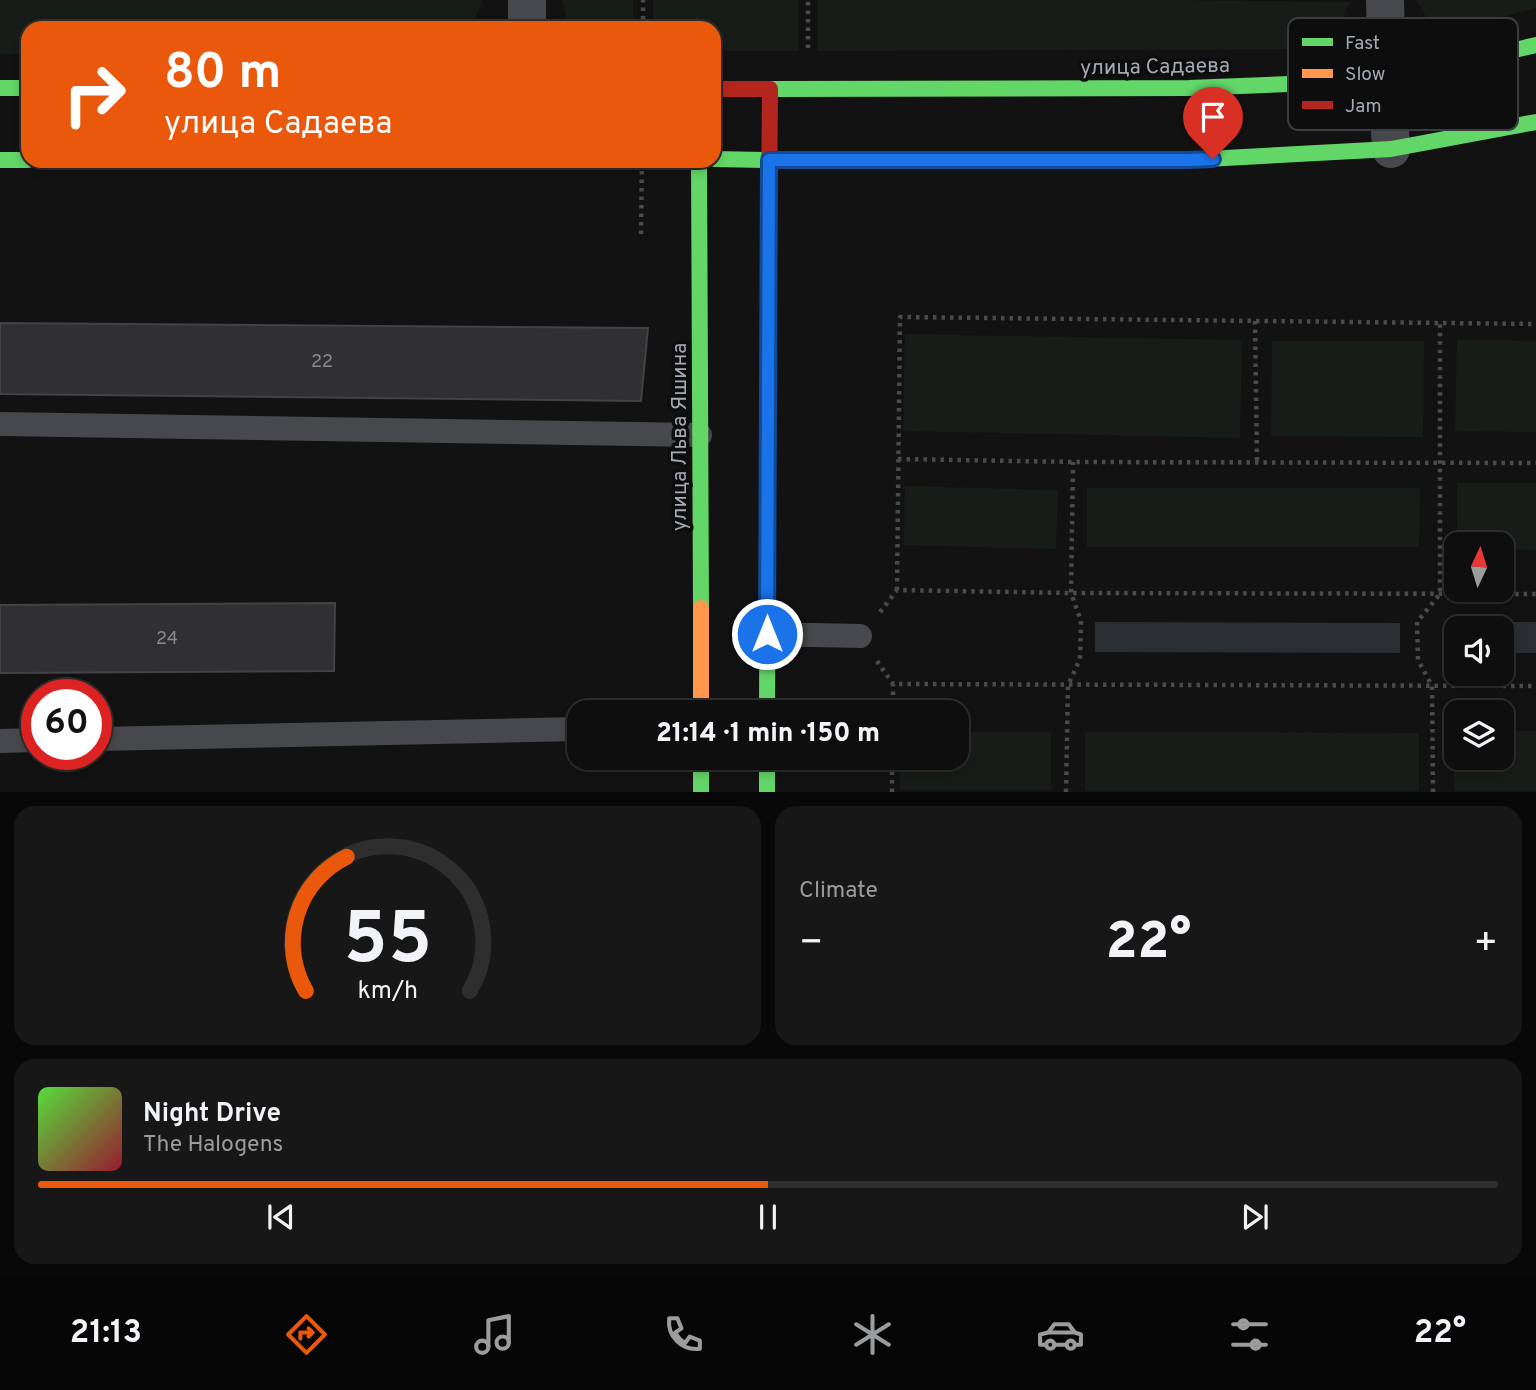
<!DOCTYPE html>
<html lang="en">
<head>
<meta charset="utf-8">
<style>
  :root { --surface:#0e0e0e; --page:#171717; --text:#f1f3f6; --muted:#9b9c9e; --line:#2e2e2e; --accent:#ea580c }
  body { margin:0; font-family:Overpass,sans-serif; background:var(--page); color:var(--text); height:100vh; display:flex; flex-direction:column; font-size:26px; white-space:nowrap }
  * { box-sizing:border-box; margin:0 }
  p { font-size:23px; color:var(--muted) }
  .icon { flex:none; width:38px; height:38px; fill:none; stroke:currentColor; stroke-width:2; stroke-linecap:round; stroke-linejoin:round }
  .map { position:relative; height:792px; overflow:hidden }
  .details { display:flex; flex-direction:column; gap:14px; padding:14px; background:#080808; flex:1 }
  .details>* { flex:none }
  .top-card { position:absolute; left:21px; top:21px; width:700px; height:147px; border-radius:21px; box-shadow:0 4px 10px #0003,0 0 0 2px var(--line); background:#ea580c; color:#fff; overflow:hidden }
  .needle { width:46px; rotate:4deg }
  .buttons { position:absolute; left:1444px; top:532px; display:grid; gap:14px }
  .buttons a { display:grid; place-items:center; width:70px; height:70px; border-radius:14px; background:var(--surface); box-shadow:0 4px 10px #0003,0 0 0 2px var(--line); font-size:35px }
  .speed { position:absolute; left:21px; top:679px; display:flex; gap:14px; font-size:35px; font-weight:700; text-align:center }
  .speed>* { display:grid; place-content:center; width:91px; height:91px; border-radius:50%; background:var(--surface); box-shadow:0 4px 10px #0003,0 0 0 2px var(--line); line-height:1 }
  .speed .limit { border:10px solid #d22; background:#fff; color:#111 }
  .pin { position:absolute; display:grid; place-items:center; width:60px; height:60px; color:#fff; margin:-72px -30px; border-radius:50% 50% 50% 0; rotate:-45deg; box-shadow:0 0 7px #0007 }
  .pin .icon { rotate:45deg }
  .me { position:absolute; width:77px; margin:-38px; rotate:0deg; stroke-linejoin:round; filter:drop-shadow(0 0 5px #0008) }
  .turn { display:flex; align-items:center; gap:24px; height:147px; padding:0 28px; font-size:32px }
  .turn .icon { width:91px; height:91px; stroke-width:2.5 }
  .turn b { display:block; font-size:49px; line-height:60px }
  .big { font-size:52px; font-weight:800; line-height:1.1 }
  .details .widget { flex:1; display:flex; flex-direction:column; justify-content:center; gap:10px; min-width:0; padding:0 24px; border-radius:21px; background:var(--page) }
  .details .dial { align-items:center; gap:0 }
  .dial svg { height:182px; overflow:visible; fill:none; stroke:var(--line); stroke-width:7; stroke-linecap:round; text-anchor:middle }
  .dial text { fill:var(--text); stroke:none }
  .song { display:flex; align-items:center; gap:21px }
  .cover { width:84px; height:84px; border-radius:10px; background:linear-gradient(135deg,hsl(110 70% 55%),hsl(350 70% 35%)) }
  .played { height:7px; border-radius:4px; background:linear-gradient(90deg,var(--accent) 50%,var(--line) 50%) }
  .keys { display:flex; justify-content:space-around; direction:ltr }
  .heat { display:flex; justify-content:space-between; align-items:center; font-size:38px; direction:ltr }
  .details .tiles { flex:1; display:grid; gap:14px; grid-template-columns:1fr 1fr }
  .widget:last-child { grid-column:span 2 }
  .trip { position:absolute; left:567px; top:700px; width:402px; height:70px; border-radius:21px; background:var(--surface); box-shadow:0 4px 10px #0003,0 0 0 2px var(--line); font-weight:800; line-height:70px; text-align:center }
  .menu { display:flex; height:112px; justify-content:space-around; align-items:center; background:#060606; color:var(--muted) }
  .menu .icon { width:49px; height:49px }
  .menu .current { color:var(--accent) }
  .menu b { font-size:32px; color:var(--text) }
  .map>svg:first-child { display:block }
</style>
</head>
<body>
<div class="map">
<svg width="1536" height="792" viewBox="0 0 1536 792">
  <rect width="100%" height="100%" fill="#121213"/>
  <path fill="#181c18" d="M0,0H483L475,18L464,28H28V54H0Z
    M562,0H633V28H569Z
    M653,0H798V51H714V28H653Z
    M818,0H1169L1350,2L1337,30L1305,49L817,51Z
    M1416,0H1536V8L1493,19L1467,24L1428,20Z
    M905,334L1242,340L1240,438L903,431Z
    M1457,340L1536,341V432L1455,431Z
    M1272,341H1424L1423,437L1271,436Z
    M1457,483H1536V550H1502V544H1457Z
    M905,486L1058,490L1056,549L904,545Z
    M1087,488H1420L1419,547H1087Z
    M1454,731H1456V758H1502V731H1536V791H1454Z
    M957,732H1051V790H900V758H957Z
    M1085,732L1419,733V791H1085Z"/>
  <path fill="#282e32" d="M1095,622L1400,623V653L1095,652Z
    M1473,622H1536V653H1502V628H1473Z"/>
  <path fill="#303032" stroke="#424346" stroke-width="2" d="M0,323L648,328L641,401L0,394Z
    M335,603L334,671L0,673V605Z"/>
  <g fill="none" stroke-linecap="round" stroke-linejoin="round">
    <path stroke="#484a4c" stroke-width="4.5" stroke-dasharray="3.5 5" stroke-linecap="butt" d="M643,28V0
      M808,48V0
      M641,234L642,161
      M1255,321L1257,461
      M898,459L1073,462L1536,463
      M897,590L900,317L1536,324
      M880,612L897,590L1071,593L1536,594
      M877,661L893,684L1536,686
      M893,712V684
      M892,792V758
      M1066,792L1068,685L1080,659L1081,621L1071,593L1073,462
      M1433,792L1432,686L1418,660L1417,622L1440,594V323"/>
    <path stroke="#47484b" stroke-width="24" d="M0,424L700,435
      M767,634L860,636
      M96,739L579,729
      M0,741L37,740"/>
    <path stroke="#47484b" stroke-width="38" d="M1385,0L1387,80L1391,149
      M527,28V0"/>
    <path stroke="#63d668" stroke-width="16" d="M0,88H28
      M770,89L1189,88L1387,80L1536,45
      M714,159L769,160
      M0,160H28
      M769,160H1188L1391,149L1536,122
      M699,161L701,608
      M767,712L768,460
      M701,758V792
      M767,758V792"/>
    <path stroke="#ff974d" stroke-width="16" d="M768,460L769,215
      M701,608V712"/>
    <path stroke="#b3261e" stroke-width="16" d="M714,89H770L769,215"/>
  </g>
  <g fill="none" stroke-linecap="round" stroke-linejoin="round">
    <defs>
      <path id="route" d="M767,634L769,160H1188L1213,159"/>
    </defs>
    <use href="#route" stroke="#114b97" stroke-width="18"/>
    <use href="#route" stroke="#1a73e8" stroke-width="12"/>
  </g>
  <g text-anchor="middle" stroke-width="7" stroke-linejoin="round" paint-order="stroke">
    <g font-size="18" fill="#888c92">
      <text x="322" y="367">22</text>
      <text x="167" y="644">24</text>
    </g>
    <g font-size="21" fill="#a5aab2" stroke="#0d0d0e">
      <text transform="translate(1155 66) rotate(-1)" y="7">улица Садаева</text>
      <text transform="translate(679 437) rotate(-90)" y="7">улица Льва Яшина</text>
    </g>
  </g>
  <rect x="1288" y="18" width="230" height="112" rx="10" fill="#0d0d0e" stroke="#3b3c3f" stroke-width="2"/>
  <rect x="1302" y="38" width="31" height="8" fill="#63d668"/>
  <rect x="1302" y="69" width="31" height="9" fill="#ff974d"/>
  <rect x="1302" y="101" width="31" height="8" fill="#b3261e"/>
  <g font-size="19" fill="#a5aab2">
    <text x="1345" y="49">Fast</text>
    <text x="1345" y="80">Slow</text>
    <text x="1345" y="112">Jam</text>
  </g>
</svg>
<div class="buttons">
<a><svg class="needle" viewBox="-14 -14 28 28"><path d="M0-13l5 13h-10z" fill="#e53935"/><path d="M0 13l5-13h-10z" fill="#9b9c9e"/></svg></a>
<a><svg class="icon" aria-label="sound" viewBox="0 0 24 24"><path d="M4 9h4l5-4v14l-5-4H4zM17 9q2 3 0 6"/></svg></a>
<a><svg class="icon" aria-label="layers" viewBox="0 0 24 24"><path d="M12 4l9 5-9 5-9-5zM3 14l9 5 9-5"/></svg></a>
</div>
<div class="speed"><div class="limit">60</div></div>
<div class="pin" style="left:1213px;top:159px;background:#d93025"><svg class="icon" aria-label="arrive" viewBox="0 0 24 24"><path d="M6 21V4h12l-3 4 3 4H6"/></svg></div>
<svg class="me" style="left:767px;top:634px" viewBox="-20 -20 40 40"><circle r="17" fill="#1a73e8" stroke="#fff" stroke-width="3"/><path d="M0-11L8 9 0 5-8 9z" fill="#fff"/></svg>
<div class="trip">21:14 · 1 min · 150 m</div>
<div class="top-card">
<div class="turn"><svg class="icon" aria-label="right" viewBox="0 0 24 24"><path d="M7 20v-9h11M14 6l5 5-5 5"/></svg><div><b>80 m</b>улица Садаева</div></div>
</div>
</div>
<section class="details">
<div class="tiles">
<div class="widget dial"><svg viewBox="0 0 100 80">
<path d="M14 69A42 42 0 1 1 86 69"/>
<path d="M14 69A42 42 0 0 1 32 10" stroke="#ea580c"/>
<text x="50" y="56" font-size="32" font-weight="700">55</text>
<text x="50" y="72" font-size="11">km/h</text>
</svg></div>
<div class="widget"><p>Climate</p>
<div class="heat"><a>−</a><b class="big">22°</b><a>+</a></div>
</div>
<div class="widget">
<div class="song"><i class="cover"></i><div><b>Night Drive</b><p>The Halogens</p></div></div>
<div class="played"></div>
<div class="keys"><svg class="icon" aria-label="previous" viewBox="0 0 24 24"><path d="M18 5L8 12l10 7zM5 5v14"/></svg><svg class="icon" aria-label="pause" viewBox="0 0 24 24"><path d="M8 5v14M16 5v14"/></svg><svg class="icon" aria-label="next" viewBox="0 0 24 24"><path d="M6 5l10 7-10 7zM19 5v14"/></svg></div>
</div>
</div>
</section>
<nav class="menu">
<b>21:13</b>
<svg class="icon current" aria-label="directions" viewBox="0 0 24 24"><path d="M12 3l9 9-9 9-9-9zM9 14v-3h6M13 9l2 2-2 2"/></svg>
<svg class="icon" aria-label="music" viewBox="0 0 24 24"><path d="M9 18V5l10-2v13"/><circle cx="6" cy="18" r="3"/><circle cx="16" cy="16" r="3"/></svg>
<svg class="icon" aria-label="phone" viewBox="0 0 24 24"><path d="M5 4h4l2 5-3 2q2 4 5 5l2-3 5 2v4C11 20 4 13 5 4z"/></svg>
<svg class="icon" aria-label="climate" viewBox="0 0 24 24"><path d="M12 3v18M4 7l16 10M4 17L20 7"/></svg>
<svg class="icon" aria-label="car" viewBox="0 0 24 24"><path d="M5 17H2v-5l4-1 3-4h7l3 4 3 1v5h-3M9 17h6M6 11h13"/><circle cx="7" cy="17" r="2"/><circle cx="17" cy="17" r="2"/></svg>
<svg class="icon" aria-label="filters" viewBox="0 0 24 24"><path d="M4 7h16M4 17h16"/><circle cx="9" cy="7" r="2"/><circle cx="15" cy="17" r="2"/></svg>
<b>22°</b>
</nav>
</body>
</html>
